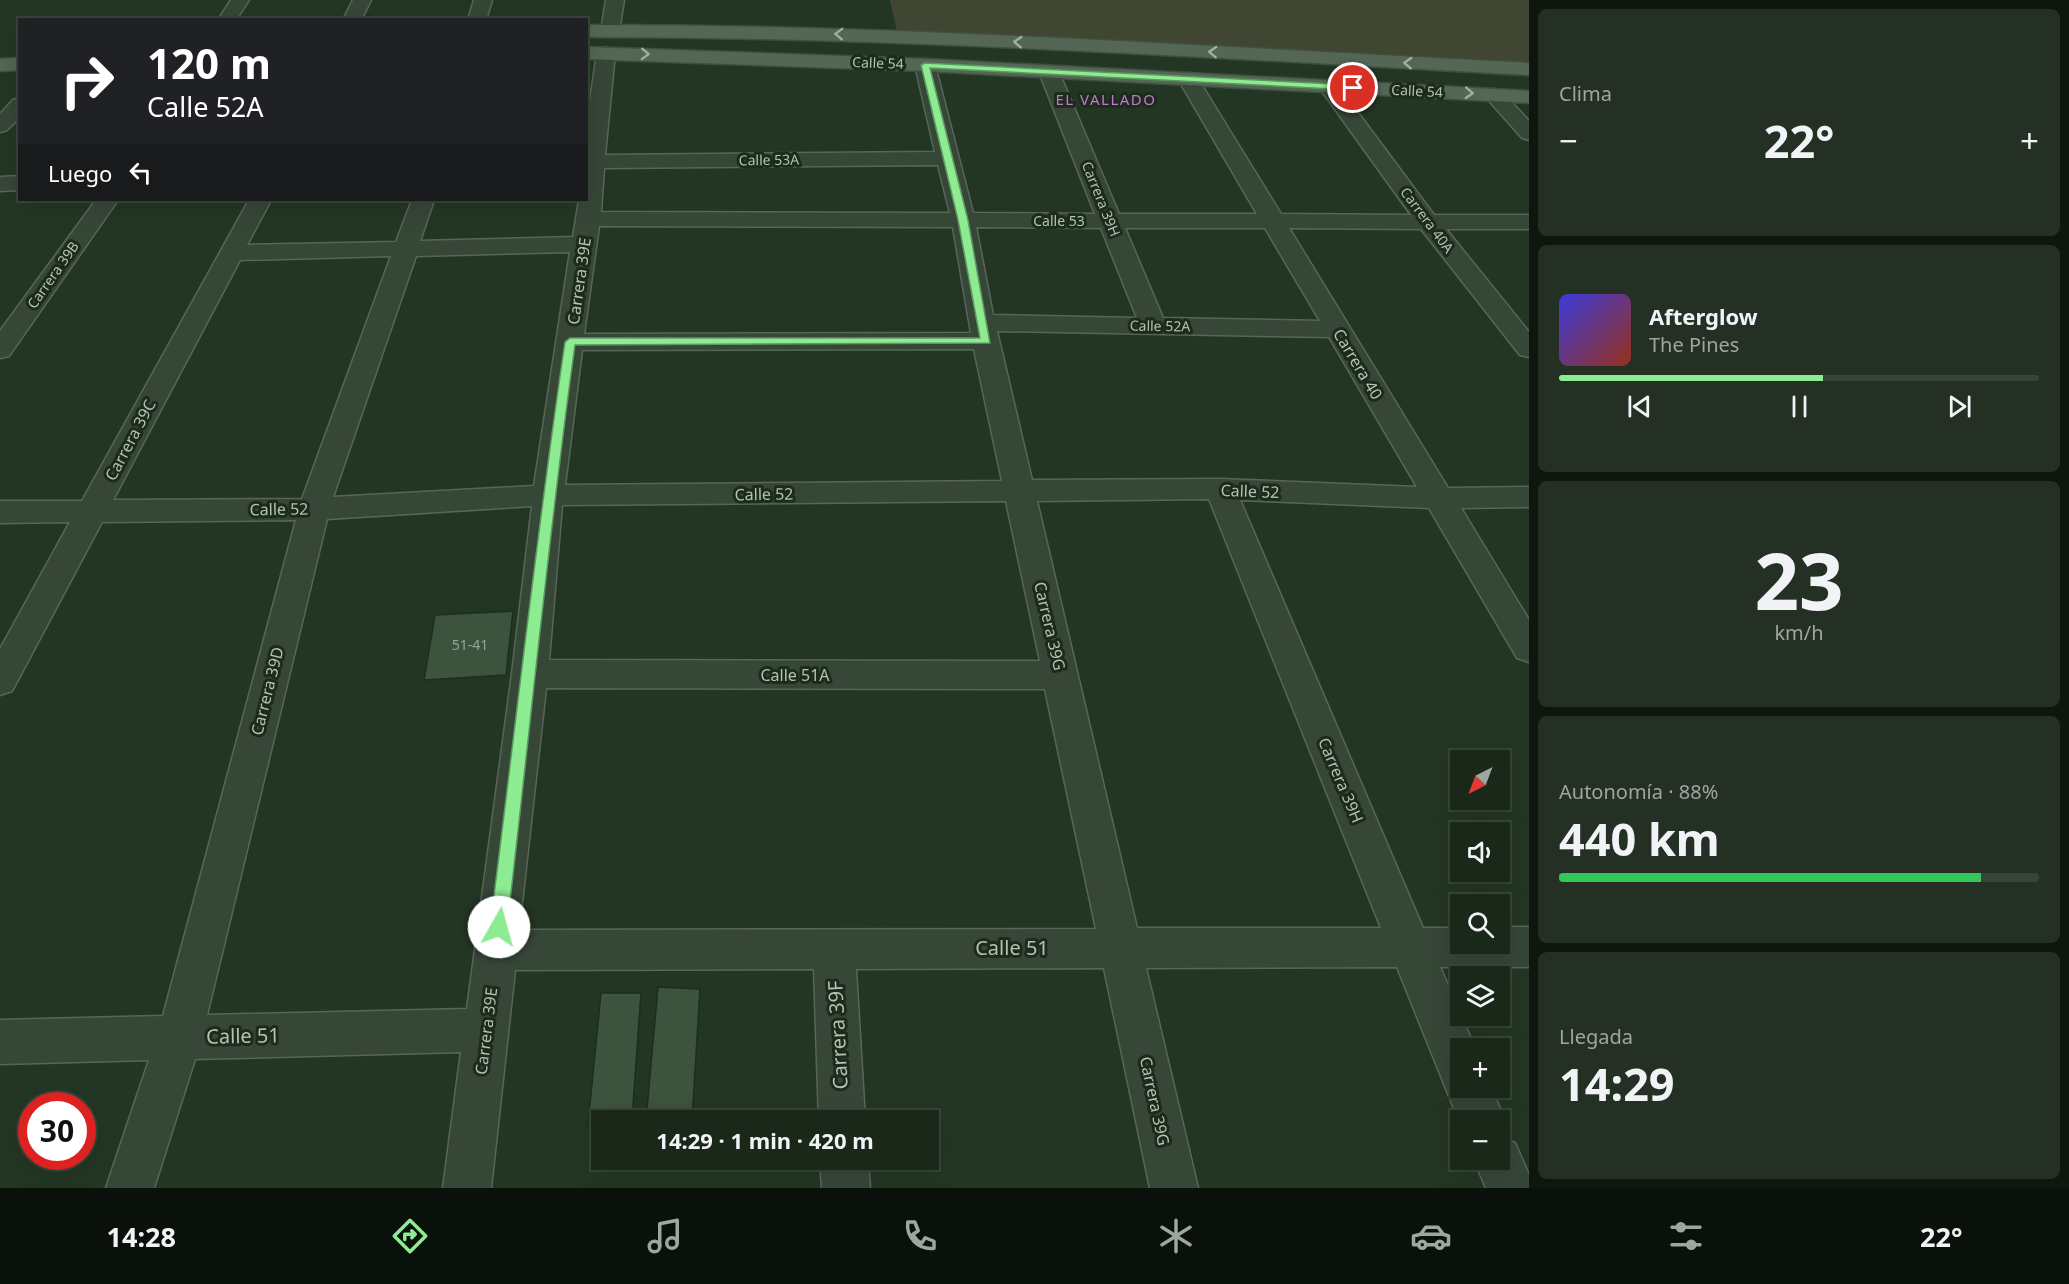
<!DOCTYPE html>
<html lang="es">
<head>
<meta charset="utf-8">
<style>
  :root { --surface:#1a281a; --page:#233023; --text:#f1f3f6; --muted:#9fa6a2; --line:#384439; --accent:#8deb92 }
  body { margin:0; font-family:"Noto Sans",sans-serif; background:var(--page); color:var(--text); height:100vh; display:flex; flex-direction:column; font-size:22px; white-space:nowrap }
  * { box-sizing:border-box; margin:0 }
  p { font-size:20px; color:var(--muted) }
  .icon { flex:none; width:33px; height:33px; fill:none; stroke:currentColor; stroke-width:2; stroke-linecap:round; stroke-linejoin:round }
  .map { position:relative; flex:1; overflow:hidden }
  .side { display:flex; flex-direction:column; gap:9px; padding:9px; background:#0e160e; width:540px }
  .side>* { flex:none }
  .banner { position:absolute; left:18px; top:18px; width:570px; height:183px; border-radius:0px; box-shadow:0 6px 24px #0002,0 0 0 2px var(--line); background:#202124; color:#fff; overflow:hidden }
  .needle { width:39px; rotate:222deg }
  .buttons { position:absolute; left:1450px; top:750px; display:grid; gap:12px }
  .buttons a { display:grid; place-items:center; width:60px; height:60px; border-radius:0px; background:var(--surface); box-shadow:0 6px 24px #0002,0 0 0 2px var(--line); font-size:30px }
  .speed { position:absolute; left:18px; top:1092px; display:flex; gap:12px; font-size:30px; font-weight:700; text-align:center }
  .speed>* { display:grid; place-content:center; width:78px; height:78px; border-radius:50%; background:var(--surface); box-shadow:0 6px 24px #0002,0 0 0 2px var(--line); line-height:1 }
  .speed .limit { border:9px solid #d22; background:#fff; color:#111 }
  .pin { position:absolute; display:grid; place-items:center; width:51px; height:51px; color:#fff; margin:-26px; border:3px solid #fff; border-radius:50%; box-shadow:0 2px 6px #0007 }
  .me { position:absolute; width:66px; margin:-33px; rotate:7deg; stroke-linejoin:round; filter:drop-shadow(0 0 4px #0008) }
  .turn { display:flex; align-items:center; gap:21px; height:126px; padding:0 30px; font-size:27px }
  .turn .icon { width:78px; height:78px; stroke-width:2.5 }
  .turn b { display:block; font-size:42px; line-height:51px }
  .then { display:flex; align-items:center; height:57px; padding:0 30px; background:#0003; gap:12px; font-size:22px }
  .big { font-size:45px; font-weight:700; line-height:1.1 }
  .side .widget { flex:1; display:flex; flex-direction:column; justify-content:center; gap:9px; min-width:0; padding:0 21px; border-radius:9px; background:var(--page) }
  .side .dial { align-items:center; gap:0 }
  .dial b { font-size:78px; line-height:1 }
  .song { display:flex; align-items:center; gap:18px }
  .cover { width:72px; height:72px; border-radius:9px; background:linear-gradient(135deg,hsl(240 70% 55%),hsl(10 70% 35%)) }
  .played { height:6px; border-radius:3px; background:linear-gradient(90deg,var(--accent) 55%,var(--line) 55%) }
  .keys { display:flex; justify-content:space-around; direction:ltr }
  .heat { display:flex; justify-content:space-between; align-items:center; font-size:33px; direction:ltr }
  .charge { height:9px; border-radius:4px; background:linear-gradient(90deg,#34c759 88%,var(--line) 0) }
  .trip { position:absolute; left:591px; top:1110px; width:348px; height:60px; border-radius:0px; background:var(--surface); box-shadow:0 6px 24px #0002,0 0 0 2px var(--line); font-weight:700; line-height:60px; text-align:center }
  .tab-bar { display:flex; height:96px; justify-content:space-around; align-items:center; background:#0a100a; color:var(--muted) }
  .tab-bar .icon { width:42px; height:42px }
  .tab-bar .selected { color:var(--accent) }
  .tab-bar b { font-size:27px; color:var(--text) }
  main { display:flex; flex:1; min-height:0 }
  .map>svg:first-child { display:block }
</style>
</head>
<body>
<main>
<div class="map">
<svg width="1529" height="1188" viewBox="0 0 1529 1188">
  <rect width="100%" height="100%" fill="#233623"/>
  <path fill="#414633" d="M890,0H1529V69L898,36Z"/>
  <path fill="#3c533d" stroke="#1e2d1e" stroke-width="1.5" d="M513,611L506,675L424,680L435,615Z
    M658,987L700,989L692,1120H646Z
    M601,993H641L632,1120H602V1125L588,1124Z"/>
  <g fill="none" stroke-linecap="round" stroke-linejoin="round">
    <defs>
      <path id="minor" d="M231,0H249L236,20H218Z
        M353,0H371L361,20H343Z
        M474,0H492L486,20H468Z
        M606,0H624L619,31L610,37L601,31Z
        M606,47L615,53L605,155L935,152L915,65L925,59L935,65L973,213L1095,214L1039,72L1049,66L1059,72L1119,214H1257L1178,79L1188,73L1198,79L1281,214L1411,215L1319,87L1322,83H1336L1434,215H1529V229H1446L1529,332V357L1520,355L1421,229L1289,228L1448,488L1529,487V507L1461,508L1529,620V662L1517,658L1429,508L1240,500L1423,928H1461V944H1500V927H1529V967H1440L1475,1048H1461V1088H1491L1505,1120L1500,1133V1120H1461V1126L1397,967L1146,968L1198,1188H1150L1104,968L856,969L865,1120H819L814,969L515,970L491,1188H443L461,1052L195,1059L154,1188H106L149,1060L0,1064V1020L163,1016L296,520L102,522L12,691L0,695V649L70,522L0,523V501H82L249,200H271L247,245L396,242L412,200H434L420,241L573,237L579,200H586V129L597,53ZM938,165L950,213L601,212L604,168ZM599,226L953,227L971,333L584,334ZM976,227L1101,228L1137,318L993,315ZM1125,228H1265L1320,321L1163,318ZM570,252L534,486L333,497L416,256ZM391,256L302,499L113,500L240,260ZM997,331L1329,337L1417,487L1220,479L1032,480ZM974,349L1002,481L565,485L582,350ZM1209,499L1381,928H1137L1037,501ZM1006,501L1040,661L549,660L562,505ZM532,506L512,674L467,1009L207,1015L327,519ZM546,688L1045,689L1096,929L519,930Z
        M1494,89L1501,91L1529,121V140L1522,138L1484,95L1487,91Z
        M20,98V117L7,130L0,132V114L13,100Z
        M20,176V190L0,191V177Z
        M96,200H118L9,356L0,358V331Z
        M1500,1137L1515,1143L1529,1175V1188H1486L1474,1160H1500Z
        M820,1160H868L870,1188H822Z"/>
      <path id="major" d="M590,25C903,25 1216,47 1529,63V75C1216,58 903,37 590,37L586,36V26Z
        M586,47L925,59L1529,91V103L925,71L586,59Z
        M20,58V70L0,71V59Z"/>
    </defs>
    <use href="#minor" stroke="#576757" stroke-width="3"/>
    <use href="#major" stroke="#405040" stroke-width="3"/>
    <use href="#minor" fill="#364637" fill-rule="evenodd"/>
    <use href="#major" fill="#546654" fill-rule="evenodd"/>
  </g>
  <defs><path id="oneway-chevron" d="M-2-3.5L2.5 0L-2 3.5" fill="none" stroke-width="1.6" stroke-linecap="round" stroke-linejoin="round" transform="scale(1.5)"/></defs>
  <g stroke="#9eb09f">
    <use href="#oneway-chevron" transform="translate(839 34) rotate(-178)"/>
    <use href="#oneway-chevron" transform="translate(1018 42) rotate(-177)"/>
    <use href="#oneway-chevron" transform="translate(1213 52) rotate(-177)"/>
    <use href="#oneway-chevron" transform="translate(645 54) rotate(2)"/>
    <use href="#oneway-chevron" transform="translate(1408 63) rotate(-177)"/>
    <use href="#oneway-chevron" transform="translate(1469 93) rotate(3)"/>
  </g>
  <path fill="#8deb92" stroke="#5c995f" stroke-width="1.5" d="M925,63L1353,85L1357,88L1353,90L930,68L968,220L990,343L575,345C548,538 530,733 507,927L505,932L499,935L493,932L490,927C515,732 536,536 565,342L570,338H980L958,220L921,65Z"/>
  <g text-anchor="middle" stroke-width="6" stroke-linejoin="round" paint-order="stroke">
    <g font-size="14" fill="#b1c3b2" stroke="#1c2b1c">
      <text transform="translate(878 63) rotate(2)" y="5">Calle 54</text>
      <text transform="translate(1417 91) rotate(3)" y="5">Calle 54</text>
      <text transform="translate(769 160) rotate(-1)" y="5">Calle 53A</text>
      <text transform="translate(1101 199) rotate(68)" y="5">Carrera 39H</text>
      <text transform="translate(1427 220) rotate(53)" y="5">Carrera 40A</text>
      <text x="1059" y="226">Calle 53</text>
      <text transform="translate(53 275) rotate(-55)" y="5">Carrera 39B</text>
      <text transform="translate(1160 326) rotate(1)" y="5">Calle 52A</text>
    </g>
    <g font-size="14" fill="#94a795">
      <text x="470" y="650">51-41</text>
    </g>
    <g font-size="15" letter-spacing="1.5" fill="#c177cd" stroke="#1c2b1c">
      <text x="1106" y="105">EL VALLADO</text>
    </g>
    <g font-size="16" fill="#b1c3b2" stroke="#1c2b1c">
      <text transform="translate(579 281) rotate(-82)" y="6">Carrera 39E</text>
      <text transform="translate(1358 364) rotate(59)" y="6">Carrera 40</text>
      <text transform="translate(130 440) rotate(-62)" y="6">Carrera 39C</text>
      <text transform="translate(1250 491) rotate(2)" y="6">Calle 52</text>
      <text transform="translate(764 494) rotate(-1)" y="6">Calle 52</text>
      <text transform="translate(279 509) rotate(-1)" y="6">Calle 52</text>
      <text transform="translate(1050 626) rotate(77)" y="6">Carrera 39G</text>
      <text x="795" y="681">Calle 51A</text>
      <text transform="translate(267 691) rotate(-76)" y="6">Carrera 39D</text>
      <text transform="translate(1341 780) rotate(67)" y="6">Carrera 39H</text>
      <text transform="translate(486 1031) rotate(-83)" y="6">Carrera 39E</text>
      <text transform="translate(1155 1101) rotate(78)" y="6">Carrera 39G</text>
    </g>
    <g font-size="20" fill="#b1c3b2" stroke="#1c2b1c">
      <text x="1012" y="955">Calle 51</text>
      <text transform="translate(838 1035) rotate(-93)" y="7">Carrera 39F</text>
      <text transform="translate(243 1036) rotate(-1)" y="7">Calle 51</text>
    </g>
  </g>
</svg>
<div class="buttons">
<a><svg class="needle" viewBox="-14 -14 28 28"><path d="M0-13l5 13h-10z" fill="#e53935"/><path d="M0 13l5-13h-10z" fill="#9fa6a2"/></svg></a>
<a><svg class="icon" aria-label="sound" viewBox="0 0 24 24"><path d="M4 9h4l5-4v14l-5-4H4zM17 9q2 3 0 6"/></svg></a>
<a><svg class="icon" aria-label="search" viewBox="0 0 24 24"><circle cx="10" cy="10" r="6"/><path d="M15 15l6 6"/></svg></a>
<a><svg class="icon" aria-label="layers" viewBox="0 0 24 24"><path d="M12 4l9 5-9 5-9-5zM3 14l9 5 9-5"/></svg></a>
<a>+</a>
<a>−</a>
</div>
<div class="speed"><div class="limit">30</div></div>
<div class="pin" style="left:1353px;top:88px;background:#d93025"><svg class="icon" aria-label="arrive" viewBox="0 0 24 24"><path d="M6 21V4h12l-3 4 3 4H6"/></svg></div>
<svg class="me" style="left:499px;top:927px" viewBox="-20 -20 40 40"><circle r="19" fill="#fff"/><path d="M0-13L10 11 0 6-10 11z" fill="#8deb92"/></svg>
<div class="trip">14:29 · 1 min · 420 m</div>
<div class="banner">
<div class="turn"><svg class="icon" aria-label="right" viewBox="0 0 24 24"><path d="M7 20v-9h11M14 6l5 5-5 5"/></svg><div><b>120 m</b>Calle 52A</div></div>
<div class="then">Luego<svg class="icon" aria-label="left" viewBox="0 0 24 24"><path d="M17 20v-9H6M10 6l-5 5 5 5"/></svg></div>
</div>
</div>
<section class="side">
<div class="widget"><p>Clima</p>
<div class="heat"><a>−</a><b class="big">22°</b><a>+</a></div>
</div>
<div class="widget">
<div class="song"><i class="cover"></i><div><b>Afterglow</b><p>The Pines</p></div></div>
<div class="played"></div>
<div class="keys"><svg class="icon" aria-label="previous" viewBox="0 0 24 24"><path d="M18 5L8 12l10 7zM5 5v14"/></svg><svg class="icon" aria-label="pause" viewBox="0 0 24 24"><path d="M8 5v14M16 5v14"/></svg><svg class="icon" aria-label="next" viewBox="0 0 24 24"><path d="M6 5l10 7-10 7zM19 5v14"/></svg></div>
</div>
<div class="widget dial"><b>23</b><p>km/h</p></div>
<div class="widget"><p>Autonomía · 88%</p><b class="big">440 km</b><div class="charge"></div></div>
<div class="widget"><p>Llegada</p><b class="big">14:29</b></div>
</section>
</main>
<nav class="tab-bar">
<b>14:28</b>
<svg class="icon selected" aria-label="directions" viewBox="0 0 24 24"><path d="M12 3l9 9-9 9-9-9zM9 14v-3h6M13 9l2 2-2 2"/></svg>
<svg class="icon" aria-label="music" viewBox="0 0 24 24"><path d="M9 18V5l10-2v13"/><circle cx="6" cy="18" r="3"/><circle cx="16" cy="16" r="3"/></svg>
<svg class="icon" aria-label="phone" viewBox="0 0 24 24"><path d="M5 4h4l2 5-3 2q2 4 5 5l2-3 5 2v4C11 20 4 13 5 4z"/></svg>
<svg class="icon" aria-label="climate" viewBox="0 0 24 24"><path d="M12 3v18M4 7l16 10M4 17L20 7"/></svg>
<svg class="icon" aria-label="car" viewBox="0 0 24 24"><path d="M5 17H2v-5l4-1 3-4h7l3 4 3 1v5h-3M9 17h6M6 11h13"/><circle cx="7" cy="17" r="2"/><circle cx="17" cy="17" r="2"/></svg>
<svg class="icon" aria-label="filters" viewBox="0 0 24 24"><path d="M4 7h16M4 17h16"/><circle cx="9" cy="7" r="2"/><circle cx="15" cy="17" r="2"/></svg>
<b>22°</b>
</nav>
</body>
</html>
